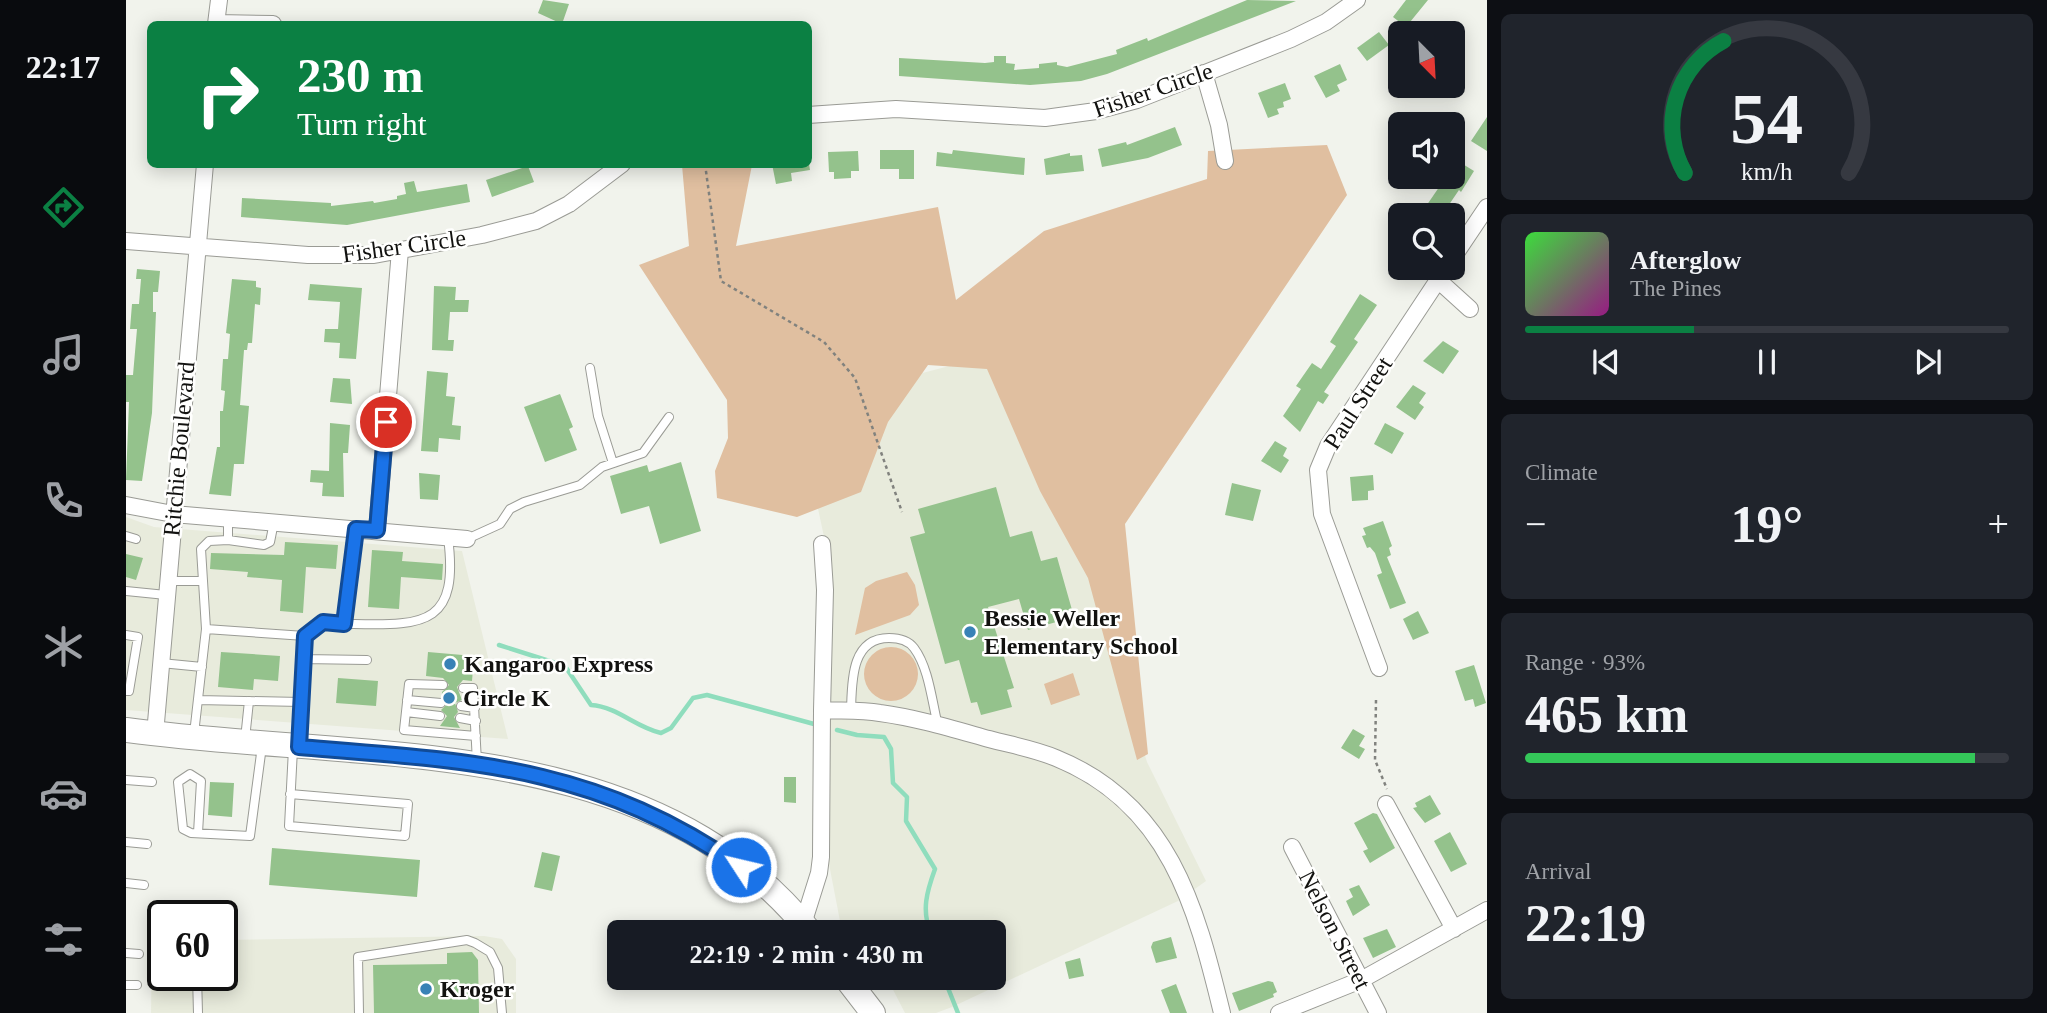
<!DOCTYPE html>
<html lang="en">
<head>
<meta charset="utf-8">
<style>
  :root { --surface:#171b24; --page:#20242c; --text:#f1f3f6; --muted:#9ea1a6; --line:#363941; --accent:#0b8043 }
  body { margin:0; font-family:Georgia,serif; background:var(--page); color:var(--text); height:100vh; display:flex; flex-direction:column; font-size:26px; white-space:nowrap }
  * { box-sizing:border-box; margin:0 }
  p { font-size:23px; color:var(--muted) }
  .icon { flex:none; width:38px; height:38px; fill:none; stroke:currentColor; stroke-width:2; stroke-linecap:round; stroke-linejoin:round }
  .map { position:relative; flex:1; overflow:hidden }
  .drawer { display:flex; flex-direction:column; gap:14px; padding:14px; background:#0d0f14; width:560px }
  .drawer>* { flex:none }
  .top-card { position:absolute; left:21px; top:21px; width:665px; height:147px; border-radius:10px; box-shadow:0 4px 18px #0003; background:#0b8043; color:#fff; overflow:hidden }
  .needle { width:46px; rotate:156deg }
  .fabs { position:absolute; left:1262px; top:21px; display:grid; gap:14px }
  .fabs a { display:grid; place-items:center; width:77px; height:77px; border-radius:10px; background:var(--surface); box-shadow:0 4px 18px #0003; font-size:35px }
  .speed { position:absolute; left:21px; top:900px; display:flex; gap:14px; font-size:35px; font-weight:700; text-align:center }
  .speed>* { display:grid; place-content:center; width:91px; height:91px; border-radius:50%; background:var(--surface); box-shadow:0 4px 18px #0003; line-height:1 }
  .speed .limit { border:4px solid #111; border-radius:10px; background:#fff; color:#111 }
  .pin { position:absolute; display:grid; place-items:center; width:60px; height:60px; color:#fff; margin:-30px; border:4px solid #fff; border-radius:50%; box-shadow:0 2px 7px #0007 }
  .me { position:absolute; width:77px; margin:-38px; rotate:305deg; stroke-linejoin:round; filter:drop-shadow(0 0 5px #0008) }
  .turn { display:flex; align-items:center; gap:24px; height:147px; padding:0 35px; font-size:32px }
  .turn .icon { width:91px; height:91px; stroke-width:2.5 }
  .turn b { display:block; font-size:49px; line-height:60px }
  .big { font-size:52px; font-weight:800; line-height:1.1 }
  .drawer .tile { flex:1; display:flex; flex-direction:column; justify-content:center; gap:10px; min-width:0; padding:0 24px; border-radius:10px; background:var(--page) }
  .drawer .dial { align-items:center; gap:0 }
  .dial svg { height:182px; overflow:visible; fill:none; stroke:var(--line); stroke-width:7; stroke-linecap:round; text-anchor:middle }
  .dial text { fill:var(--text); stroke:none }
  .song { display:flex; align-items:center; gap:21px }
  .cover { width:84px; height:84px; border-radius:10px; background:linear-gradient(135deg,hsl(120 70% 55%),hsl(310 70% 35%)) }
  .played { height:7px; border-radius:4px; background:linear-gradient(90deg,var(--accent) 35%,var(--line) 35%) }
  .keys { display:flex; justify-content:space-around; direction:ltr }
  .heat { display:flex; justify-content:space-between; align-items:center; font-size:38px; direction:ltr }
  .charge { height:10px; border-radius:5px; background:linear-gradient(90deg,#34c759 93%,var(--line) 0) }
  .trip { position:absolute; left:481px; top:920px; width:399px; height:70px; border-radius:10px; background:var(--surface); box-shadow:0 4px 18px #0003; font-weight:800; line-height:70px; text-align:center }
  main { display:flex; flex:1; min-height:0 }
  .menu { display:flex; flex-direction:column; width:126px; justify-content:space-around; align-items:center; background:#090b0e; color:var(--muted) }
  .menu .icon { width:49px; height:49px }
  .menu .current { color:var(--accent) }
  .menu b { font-size:32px; color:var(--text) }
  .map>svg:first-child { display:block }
</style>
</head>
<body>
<main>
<nav class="menu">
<b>22:17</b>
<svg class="icon current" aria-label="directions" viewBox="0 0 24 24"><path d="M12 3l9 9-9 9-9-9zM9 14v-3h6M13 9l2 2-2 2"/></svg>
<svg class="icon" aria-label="music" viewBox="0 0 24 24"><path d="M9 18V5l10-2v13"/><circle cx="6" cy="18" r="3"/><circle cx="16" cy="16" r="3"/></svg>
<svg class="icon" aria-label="phone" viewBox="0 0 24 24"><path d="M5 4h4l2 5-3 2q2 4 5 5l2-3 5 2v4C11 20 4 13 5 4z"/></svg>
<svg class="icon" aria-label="climate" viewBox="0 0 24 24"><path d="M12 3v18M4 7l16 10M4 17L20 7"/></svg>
<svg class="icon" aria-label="car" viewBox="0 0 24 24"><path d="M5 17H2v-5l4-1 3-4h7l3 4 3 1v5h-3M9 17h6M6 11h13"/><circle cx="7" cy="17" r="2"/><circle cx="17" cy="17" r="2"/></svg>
<svg class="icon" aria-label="filters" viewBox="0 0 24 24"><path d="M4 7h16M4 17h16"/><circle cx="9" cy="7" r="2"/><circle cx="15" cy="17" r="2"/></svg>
</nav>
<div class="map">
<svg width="1361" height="1013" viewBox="0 0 1361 1013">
  <rect width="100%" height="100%" fill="#f1f3ec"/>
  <path fill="#e8ebdc" d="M877,352L970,581L996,683L1021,762L1080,881L1052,901L826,1007L810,1013H779L761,978H868V933H724L714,921L703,864V560L670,406Z
    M0,517L28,527L336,551L382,739L0,710Z
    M358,936L376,939L390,959V1013H25L26,938H37V975H96V940Z"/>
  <path fill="#e0bfa0" d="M1201,145L1221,195L999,524L1022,754L1011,760L962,578L914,491L861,369L802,365L762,422L735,492L671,517L591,498L589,471L602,438L601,400L513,265L563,246L556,165H626L610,246L812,207L830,300L918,231L1081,179L1082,151Z
    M781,572L789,585L793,605L784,615L729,635L739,588L750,581Z
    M738 674a27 27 0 1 1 54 0a27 27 0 1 1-54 0Z
    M947,673L954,695L925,705L918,684Z"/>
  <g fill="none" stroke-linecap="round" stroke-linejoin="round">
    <path stroke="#8fddbd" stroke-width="4.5" d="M373,645L439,666L465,705C492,707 509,727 535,733L545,728L567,698L581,695L688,724
      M711,730L731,735L758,737L765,749L767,783L781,797L780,821L809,869C801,891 795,911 805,933
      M818,978L832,1013"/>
  </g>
  <path fill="#94c28c" d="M417,0L443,4L436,24L412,13Z
    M1121,0L1170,1L981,74L955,81L904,85L773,76V58L859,63L868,62V56H880V63L889,64L888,70L913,68V64L931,62V65L941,67L991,54L990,50L1021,38L1022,41Z
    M1280,0H1302L1280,27L1267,17Z
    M1253,32L1263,45L1241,61L1231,48Z
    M1214,64L1221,80L1211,85L1214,91L1200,98L1188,76Z
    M1159,83L1165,99L1157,102L1158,107L1151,109L1153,114L1142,118L1132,93Z
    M1361,117V151L1345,141Z
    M1049,127L1056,145L1022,158L976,167L972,149L1000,142L1001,145Z
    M754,150H788V179H773V169H754Z
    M827,150L899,158L898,175L810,166L811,152L826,154Z
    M732,151L733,171H725V178L708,179V172H703L702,152Z
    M944,153V156L956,155L958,171L920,175L918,159Z
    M1335,163L1348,171L1335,192L1333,190L1316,215H1294L1320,177H1326V167L1331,170Z
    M646,164H683L684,170L665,173L666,181L650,184Z
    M402,166L408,182L366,197L360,180Z
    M288,181L291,192L341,184L344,202L221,225L115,217L116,198L205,203V206L247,201L248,203L271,199V196L280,194L278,183Z
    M11,269L34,271L32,292H27V312H30L26,413L16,481L0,480L3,402H0V375H7L11,329H4L6,304H13L15,279H10Z
    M106,279L130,281V287L135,288L134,305L129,304L126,343H122L121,350H118L114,405L123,406L118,464H108L105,496L83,494L91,447H94V411H97L99,391L95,390L97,359H102L104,334L100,333Z
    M184,284L236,288L230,359L213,358L214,343L198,342L199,329H212L214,302L182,300Z
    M308,286L330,287L329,300H343L342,312H324L322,340H328L327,351L306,350Z
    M1234,294L1251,305L1228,339L1232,342L1198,392L1203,395L1197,404L1192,401L1174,432L1157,416L1175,389L1170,386L1186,363L1195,369L1210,346L1204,342Z
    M1317,341L1333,351L1317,374L1297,361Z
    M301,371L322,373L320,396L329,397L326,425L335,426L334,440L313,438L312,452L295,451Z
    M207,378L224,379L226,404L204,402Z
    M1287,385L1300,393L1293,403L1298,407L1289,420L1270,407Z
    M434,394L447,427L443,429L451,450L419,462L398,407Z
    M204,423L224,425L222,453H217L218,497L196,496L197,483L184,482L185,470L203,471Z
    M1259,423L1278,433L1266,454L1248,444Z
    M1149,441L1161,448L1157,456L1163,460L1155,473L1135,461Z
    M555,462L575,531L534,544L523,506L495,514L484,476L521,465L523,472Z
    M293,473L314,475L312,500L294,499Z
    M1247,475L1248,490L1242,491V500L1226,501L1224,477Z
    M1106,483L1135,490L1127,521L1099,515Z
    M870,487L884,537L906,531L915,561L931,557L948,617L902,630L893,599L862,607L888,688L881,690L886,707L855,715L851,702L845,703L833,660L819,664L784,537L799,533L792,509Z
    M1257,521L1266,546L1263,548L1265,555L1261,557L1280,603L1264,609L1251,575L1256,573L1249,553L1244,547L1241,548L1236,536L1240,535L1237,528Z
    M159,542L212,545L210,569L180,567L177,613L154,611L156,580L121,577L122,572L84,569L85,553L158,555Z
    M246,550L277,552L276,561L317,564L316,580L275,577L273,609L242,607Z
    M0,554L17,558L10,580L0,577Z
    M1292,611L1303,633L1287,640L1277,619Z
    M95,652L154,656L152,681L128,679L127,690L92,687Z
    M302,652L348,656L346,681L337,680L331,687L336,700L329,703L332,712L328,717L334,728L314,726L321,716L315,710L322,703L316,696V692L323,685L317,678L300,676Z
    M1348,665L1360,703L1349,707L1347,699L1339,701L1329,671Z
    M212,678L252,681L250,706L210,703Z
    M1227,729L1239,736L1233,746L1239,749L1233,759L1215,748Z
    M658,777H670V803L658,802Z
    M84,782L108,783L106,817L82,815Z
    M1304,795L1315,814L1299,823L1287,808L1291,807L1289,803Z
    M1247,813L1251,814L1269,848L1244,863L1237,851L1242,849L1228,823Z
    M1324,832L1341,864L1325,872L1308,841Z
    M146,848L294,860L291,897L143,885Z
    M416,852L434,856L426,891L408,887Z
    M1233,885L1244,905L1227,916L1220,901L1227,897L1223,889Z
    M1261,929L1270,947L1247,958L1237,938Z
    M1045,937L1051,958L1030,963L1025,947L1027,942Z
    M346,952L352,960L353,1013H248L247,965L321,964V953Z
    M954,958L958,976L943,979L939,962Z
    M1142,981L1147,982L1151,992L1147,994L1148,997L1113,1011L1106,993Z
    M1050,984L1061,1013H1044L1035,990Z"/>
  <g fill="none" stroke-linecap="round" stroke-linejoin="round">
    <defs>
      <path id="lane" d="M464,368L472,416L487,463
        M0,536L10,539
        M341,539L374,524L384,509L398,502L454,485L476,467L517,453L543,417
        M102,540L138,545L144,542L148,522
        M43,581H75
        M0,591L40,595
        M218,624L230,529
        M80,629L179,636C184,633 190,626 196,623C204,620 219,624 228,624C301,626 333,623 322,537
        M0,635L12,637L3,691H0
        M177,659L241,660
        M35,663L76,667
        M317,685L283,684L278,730L350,736
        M337,688H347L351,762
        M72,700L175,702
        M281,700L315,703
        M335,706L349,708
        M725,711C726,684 724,638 763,638C772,638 782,640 788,648C803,668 806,702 812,726
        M280,712L314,716
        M334,718L350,721
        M68,734L80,629L75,549L83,541L102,540V518
        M119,739L123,701
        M173,742L179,636
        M0,780L26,782
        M164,794L282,804L279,836L163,826L167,749
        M72,833L75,781L64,774L52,782L57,829L65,833L124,836L136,746
        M0,842L21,844
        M0,883L18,885
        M0,953L13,954
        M71,975L72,1013
        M0,985H11
        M233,1013L232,957L341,940L349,943L364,952L372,968L376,1013"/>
      <path id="street" d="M91,23L147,24
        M90,24L93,0
        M1078,73L1093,125L1099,161
        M682,115L770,109L919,118L970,111L1011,100L1165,39L1200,22L1231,0
        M0,241L182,255H248L356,235L410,221L443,204L496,164
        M1326,259L1361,207
        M1312,280L1344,309
        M0,505L47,514L341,539
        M251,530L274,250
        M696,544L699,590L696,710
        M1253,668L1196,514L1192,470L1202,446L1320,268
        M29,734L79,164
        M1260,804L1328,929
        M1166,847L1252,1013
        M677,924L693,873L695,857L696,710C715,711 735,710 754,713C791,718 827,729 863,739C885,745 909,749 930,758C1043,804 1070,906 1096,1013
        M1153,1013L1235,980L1361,910"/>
      <path id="primary" d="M0,730C230,762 522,729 685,933
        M720,978L747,1013"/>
    </defs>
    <use href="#lane" stroke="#9a9b95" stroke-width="10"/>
    <use href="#street" stroke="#9a9b95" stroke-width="18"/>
    <use href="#primary" stroke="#9a9b95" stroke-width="26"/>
    <path stroke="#81827e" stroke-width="2.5" stroke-dasharray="3.5 3.5" stroke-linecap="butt" d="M579,164L595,281L698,342L729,378L776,512
      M1250,700L1249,760L1261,789"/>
    <use href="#lane" stroke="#fff" stroke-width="8"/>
    <use href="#street" stroke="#fff" stroke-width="16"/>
    <use href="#primary" stroke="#fff" stroke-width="24"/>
  </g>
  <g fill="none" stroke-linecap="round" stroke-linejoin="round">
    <defs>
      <path id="route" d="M260,422L251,530L230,529L218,624L197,622L179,636L173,747C345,761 468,765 615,867"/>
    </defs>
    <use href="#route" stroke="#114b97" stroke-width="18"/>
    <use href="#route" stroke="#1a73e8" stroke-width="12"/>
  </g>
  <g fill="#3882b6" stroke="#fffffe" stroke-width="2.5">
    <circle cx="844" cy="632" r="7"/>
    <circle cx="324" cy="664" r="7"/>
    <circle cx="323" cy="698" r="7"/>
    <circle cx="300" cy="989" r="7"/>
  </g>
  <g text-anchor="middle" stroke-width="5" stroke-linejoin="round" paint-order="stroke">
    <g font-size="24" fill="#121210" stroke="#fffffe">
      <text transform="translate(1027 90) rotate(-19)" y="8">Fisher Circle</text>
      <text transform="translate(278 246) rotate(-8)" y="8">Fisher Circle</text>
      <text transform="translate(1232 403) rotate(-57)" y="8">Paul Street</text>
      <text transform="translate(53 449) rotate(-85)" y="8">Ritchie Boulevard</text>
      <text transform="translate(1209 930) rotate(63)" y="8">Nelson Street</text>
    </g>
    <g font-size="24" font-weight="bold" fill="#121210" stroke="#fffffe" text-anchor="start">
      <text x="858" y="626">Bessie Weller<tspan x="858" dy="28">Elementary School</tspan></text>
      <text x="338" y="672">Kangaroo Express</text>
      <text x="337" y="706">Circle K</text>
      <text x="314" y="997">Kroger</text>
    </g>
  </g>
</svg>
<div class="fabs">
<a><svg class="needle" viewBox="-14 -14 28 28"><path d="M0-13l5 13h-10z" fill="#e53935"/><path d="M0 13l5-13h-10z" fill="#9ea1a6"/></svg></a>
<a><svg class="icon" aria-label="sound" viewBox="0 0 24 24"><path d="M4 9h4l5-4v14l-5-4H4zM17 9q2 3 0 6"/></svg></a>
<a><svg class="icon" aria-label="search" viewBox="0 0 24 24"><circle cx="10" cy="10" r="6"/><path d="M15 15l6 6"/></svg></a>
</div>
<div class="speed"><div class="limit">60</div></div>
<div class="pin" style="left:260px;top:422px;background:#d93025"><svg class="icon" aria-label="arrive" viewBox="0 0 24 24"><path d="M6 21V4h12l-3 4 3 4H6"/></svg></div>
<svg class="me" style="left:615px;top:867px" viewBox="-20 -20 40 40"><circle r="17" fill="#1a73e8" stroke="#fff" stroke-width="3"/><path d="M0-11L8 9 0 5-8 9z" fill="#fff"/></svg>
<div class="trip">22:19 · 2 min · 430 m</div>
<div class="top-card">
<div class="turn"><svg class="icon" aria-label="right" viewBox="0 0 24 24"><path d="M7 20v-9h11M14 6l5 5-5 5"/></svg><div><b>230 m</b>Turn right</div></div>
</div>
</div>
<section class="drawer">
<div class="tile dial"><svg viewBox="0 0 100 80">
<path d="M14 69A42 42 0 1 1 86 69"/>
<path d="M14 69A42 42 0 0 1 31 11" stroke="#0b8043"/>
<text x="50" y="56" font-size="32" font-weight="700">54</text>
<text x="50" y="72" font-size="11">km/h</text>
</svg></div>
<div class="tile">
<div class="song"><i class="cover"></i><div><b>Afterglow</b><p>The Pines</p></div></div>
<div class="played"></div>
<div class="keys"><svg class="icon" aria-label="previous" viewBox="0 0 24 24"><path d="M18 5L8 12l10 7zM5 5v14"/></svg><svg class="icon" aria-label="pause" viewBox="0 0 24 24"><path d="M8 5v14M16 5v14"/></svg><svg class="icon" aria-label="next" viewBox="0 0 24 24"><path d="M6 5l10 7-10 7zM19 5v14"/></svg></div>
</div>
<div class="tile"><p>Climate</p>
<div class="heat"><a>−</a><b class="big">19°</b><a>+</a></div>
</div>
<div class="tile"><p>Range · 93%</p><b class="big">465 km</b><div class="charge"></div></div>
<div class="tile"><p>Arrival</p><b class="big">22:19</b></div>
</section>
</main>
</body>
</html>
